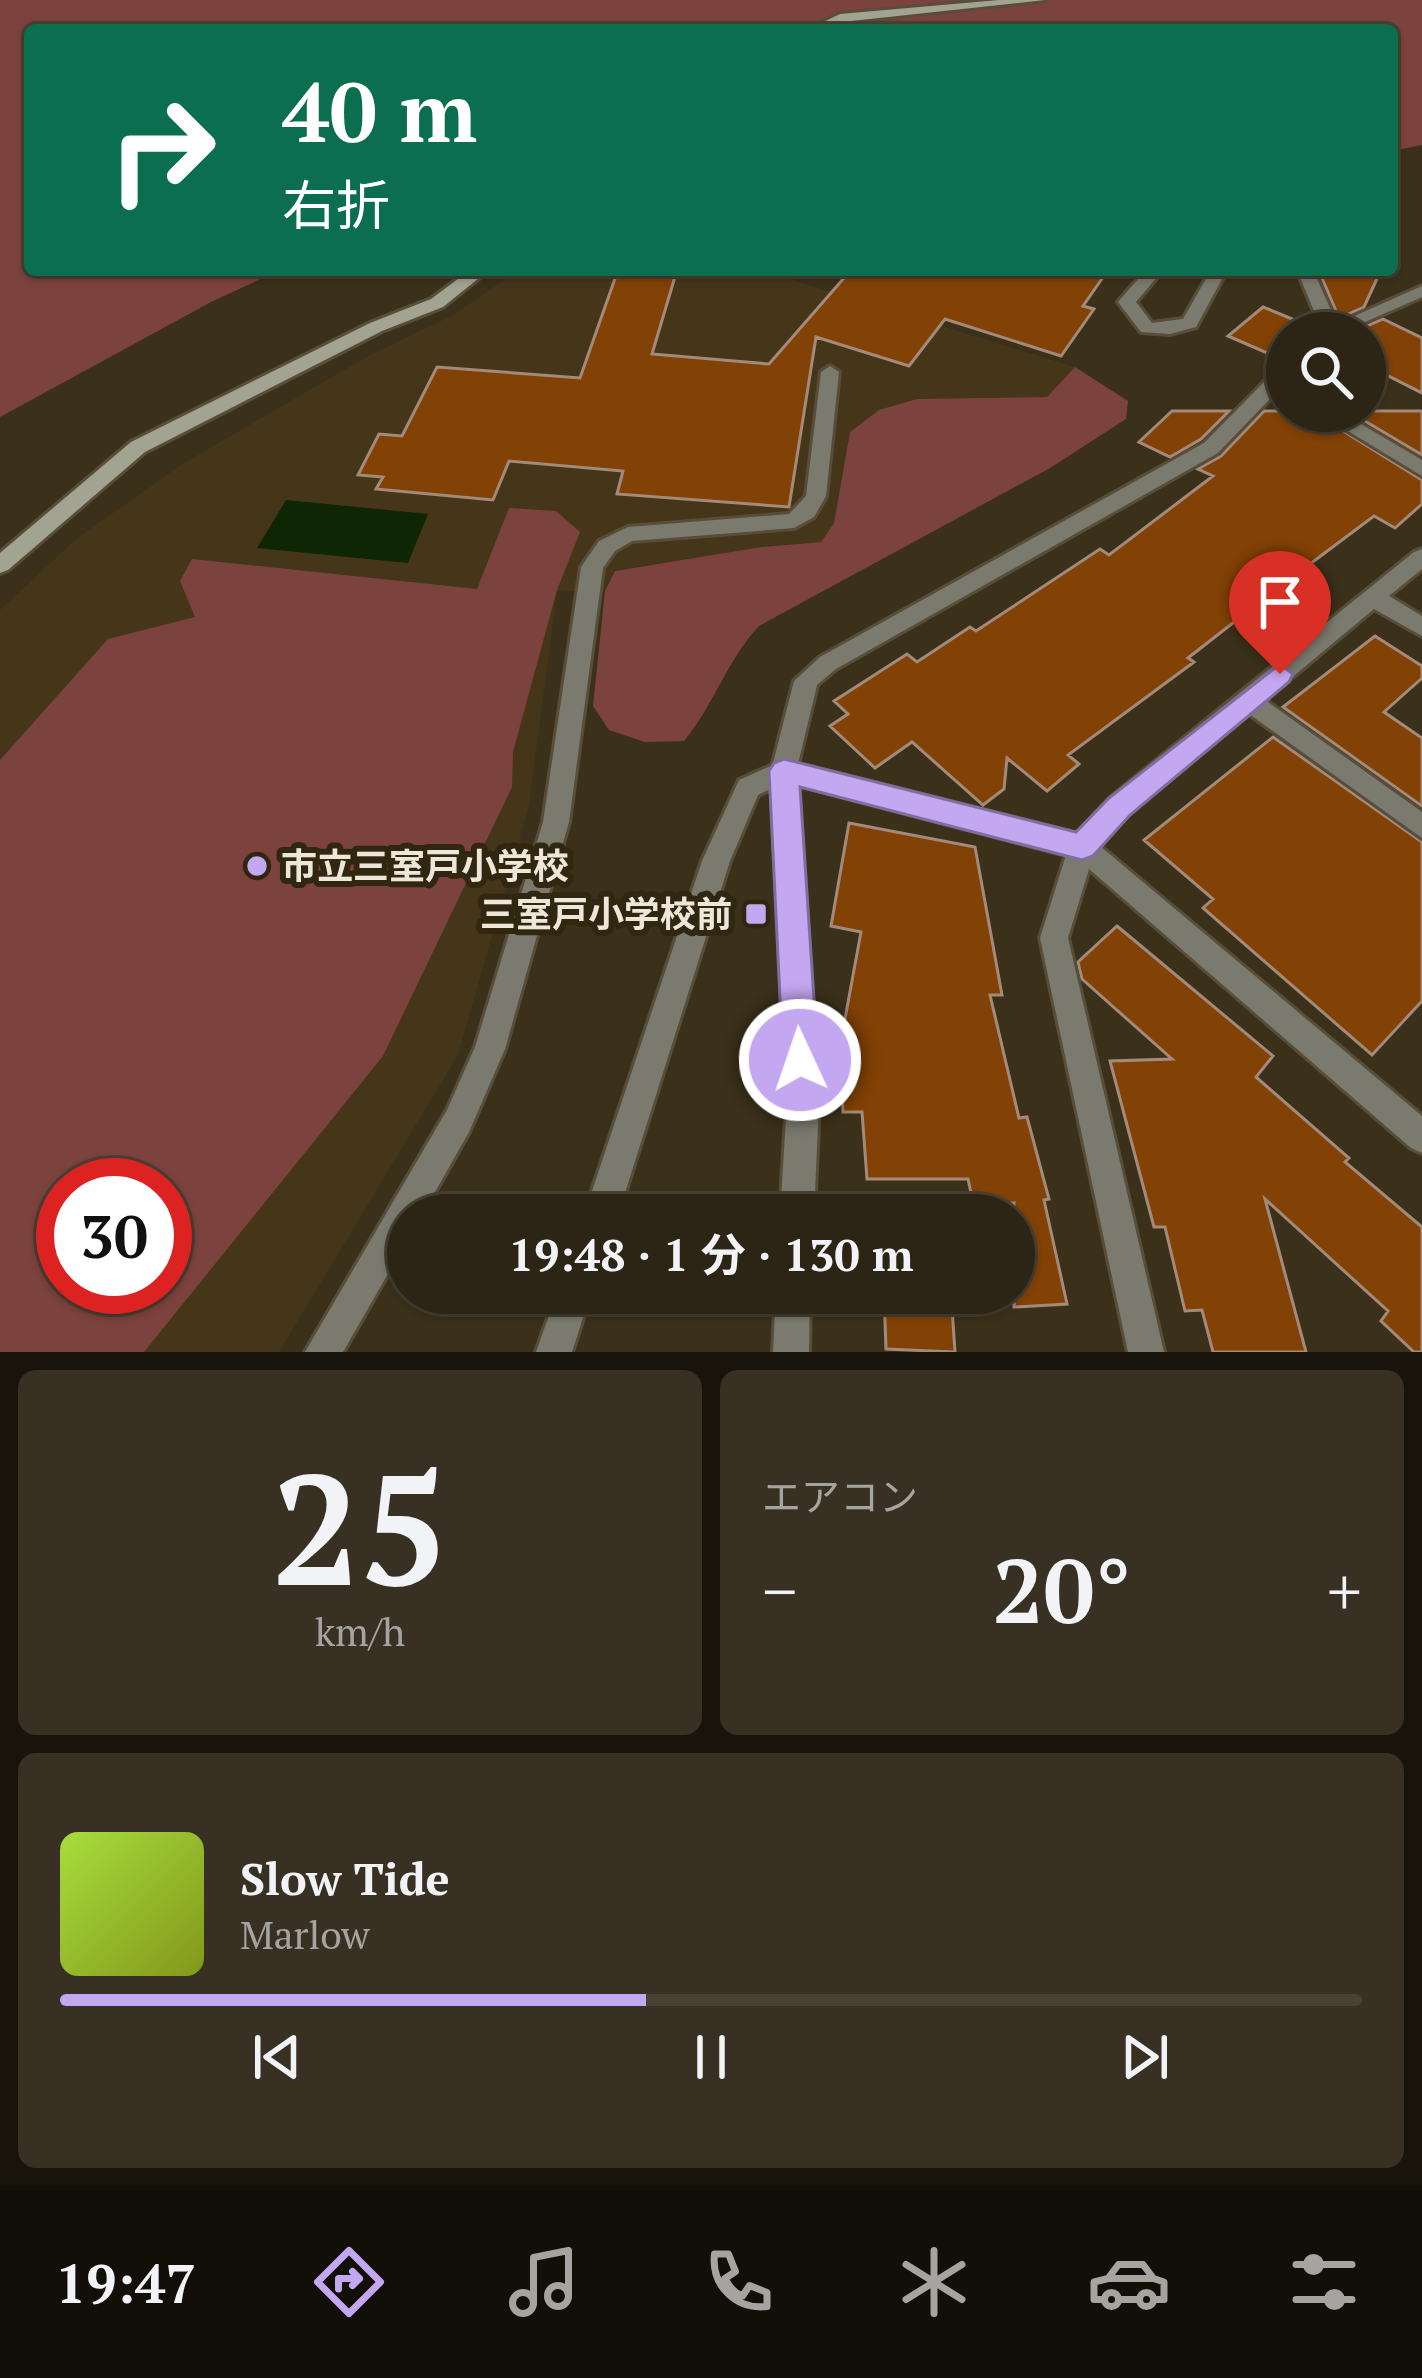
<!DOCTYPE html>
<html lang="ja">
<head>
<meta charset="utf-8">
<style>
  :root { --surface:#2c2414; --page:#383022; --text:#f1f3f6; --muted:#a6a4a0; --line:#484134; --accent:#c4a7f1 }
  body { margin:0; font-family:"PT Serif","Noto Sans JP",serif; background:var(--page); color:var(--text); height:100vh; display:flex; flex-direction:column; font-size:45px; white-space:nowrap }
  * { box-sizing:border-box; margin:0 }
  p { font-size:39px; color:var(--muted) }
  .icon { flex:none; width:66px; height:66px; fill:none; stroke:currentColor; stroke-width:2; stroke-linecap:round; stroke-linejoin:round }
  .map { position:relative; height:1352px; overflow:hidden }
  .panel { display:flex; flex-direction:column; gap:18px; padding:18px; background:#18140b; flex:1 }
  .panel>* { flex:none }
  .banner { position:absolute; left:24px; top:24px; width:1374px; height:252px; border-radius:12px; box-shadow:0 3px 9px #0004,0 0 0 3px var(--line); background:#0b6e4f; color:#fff; overflow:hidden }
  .fabs { position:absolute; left:1266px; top:312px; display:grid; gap:24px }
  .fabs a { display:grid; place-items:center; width:120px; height:120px; border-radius:50%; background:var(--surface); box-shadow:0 3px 9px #0004,0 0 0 3px var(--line); font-size:60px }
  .speed { position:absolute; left:36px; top:1158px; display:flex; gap:24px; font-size:60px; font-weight:700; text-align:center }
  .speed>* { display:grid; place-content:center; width:156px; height:156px; border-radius:50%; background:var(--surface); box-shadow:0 3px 9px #0004,0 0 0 3px var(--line); line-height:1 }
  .speed .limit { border:18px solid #d22; background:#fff; color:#111 }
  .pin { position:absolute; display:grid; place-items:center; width:102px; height:102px; color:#fff; margin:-123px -51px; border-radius:50% 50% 50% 0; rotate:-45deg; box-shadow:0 0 12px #0007 }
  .pin .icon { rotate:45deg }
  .me { position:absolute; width:132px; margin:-66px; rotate:357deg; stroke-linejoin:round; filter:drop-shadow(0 0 9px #0008) }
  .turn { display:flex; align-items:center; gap:42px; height:252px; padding:0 60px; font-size:54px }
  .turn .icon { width:156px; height:156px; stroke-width:2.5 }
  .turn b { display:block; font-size:84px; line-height:102px }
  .big { font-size:90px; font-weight:700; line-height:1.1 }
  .panel .card { flex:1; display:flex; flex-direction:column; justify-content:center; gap:18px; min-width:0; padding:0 42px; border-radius:18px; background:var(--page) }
  .panel .dial { align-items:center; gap:0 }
  .dial b { font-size:156px; line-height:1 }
  .song { display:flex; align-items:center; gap:36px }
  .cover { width:144px; height:144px; border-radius:18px; background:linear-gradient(135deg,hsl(80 70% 55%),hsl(70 70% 35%)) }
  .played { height:12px; border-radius:6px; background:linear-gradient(90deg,var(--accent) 45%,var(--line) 45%) }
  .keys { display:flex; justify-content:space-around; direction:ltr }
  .heat { display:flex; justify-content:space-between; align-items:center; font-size:66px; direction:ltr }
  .panel .tiles { flex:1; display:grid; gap:18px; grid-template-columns:1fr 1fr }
  .card:last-child { grid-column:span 2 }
  .trip { position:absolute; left:387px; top:1194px; width:648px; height:120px; border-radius:60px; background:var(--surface); box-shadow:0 3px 9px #0004,0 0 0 3px var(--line); font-weight:700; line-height:120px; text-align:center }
  .dock { display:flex; height:192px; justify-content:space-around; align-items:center; background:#120e08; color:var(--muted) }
  .dock .icon { width:84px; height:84px }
  .dock .active { color:var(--accent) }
  .dock b { font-size:54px; color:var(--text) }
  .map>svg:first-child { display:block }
</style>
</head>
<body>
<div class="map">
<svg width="1422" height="1352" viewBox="0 0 1422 1352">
  <rect width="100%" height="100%" fill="#3b301a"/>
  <path fill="#45361a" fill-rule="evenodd" d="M512,270H760L1075,367L1047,397L917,399L850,432L834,523L821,542L761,547L615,570L605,591H557L529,805L458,1055L279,1352H0V610L76,539L184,463L370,355L453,315L507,278ZM63,1185H165V1287H63Z"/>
  <path fill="#7c423d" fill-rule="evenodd" d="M0,0H1422V145L1392,151V30H30V270H280L211,302L0,417Z
    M1075,367L1128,401L1126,419L1050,468L759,626C727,660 714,705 684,741L645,742L609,730L593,706L605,591L615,571L761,547L821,542L834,523L850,432L879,410L917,399L1047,397Z
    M509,508L556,511L580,532L557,590L513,752L512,787L383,1056L144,1352H0V760L108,639L195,617L180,581L192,559L477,589ZM63,1185H165V1287H63Z"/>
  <path fill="#0e2604" d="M286,500L428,514L408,563L257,548Z"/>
  <path fill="#824105" stroke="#a38a7a" stroke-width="3" d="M618,270H677L652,354L769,364L851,270H1108L1083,306L1094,309L1061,356L945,319L909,366L816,337L789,507L617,494L623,471L509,461L493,500L376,489L383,477L358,475L379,434L402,436L437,367L580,378Z
    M1326,270H1381L1364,307L1339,318L1322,278Z
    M1263,307L1302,323L1267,353L1228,336Z
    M1383,319L1422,338V393L1365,364V327Z
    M1172,411H1229L1201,439L1170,457L1139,442Z
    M1264,411H1311L1422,480V504L1395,528L1374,516L1270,594L1188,658L1194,662L1068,755L1079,764L1047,791L1007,758L1004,789L983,805L912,742L875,768L830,726L848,714L834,701L907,654L917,662L970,627L976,631L1100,549L1109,555L1213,476L1198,469L1221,456Z
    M1348,411H1422V455Z
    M1375,636L1422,666V678L1384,712L1422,738V806L1283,707Z
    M1273,737L1422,842V1001L1372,1055L1203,908L1213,899L1144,840Z
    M849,823L975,847L1002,995H990L1019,1118L1027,1117L1049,1199L1044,1200L1067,1304L1014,1307V1203L974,1207L968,1179H867L862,1112H843L840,1046L861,932L831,926Z
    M1117,926L1273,1056L1256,1077L1349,1158L1345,1162L1422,1227V1352H1414L1381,1321L1388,1311L1265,1199L1306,1352H1213L1202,1310L1185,1311L1165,1227H1154L1110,1061L1172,1059L1082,979L1078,962Z
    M884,1293H951L955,1352L886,1349Z"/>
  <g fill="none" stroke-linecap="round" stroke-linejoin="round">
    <defs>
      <path id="lane" d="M1146,270H1163L1136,302L1152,323L1183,319L1211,270H1227L1196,327L1170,334L1141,332L1118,302Z
        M1297,270H1313L1339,328L1336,332H1324L1321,328Z
        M830,366L839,372L826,496L814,517L794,528L632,541L615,551L603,568L569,822L505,1049L469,1132L422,1215H408V1239L343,1352H305L447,1110L475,1047L543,822L581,567L599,541L628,527L789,514L806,496L821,372Z
        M784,760L793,764L797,771L793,778L758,795L730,861L618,1215H584L702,861L739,780Z
        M557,1293H591L572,1352H536Z"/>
      <path id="street" d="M1422,286V297L1340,333H1316Z
        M1287,364V381L1218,453L836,669L817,685L798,764L1077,834L1110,798L1414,552L1422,549V569L1389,596L1422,616V636L1374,609L1265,700L1422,812V838L1249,714L1128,814L1100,846L1422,1116V1153L1411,1148L1089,869L1068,938L1164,1352H1128L1040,938L1066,855L798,785L819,1103L814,1215H780L787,1103L771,771L794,681L820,657L1204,443L1280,366Z
        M1315,411H1339L1422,460V476Z
        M776,1293H810L809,1352H773Z"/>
      <path id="secondary" d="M999,0H1045L842,22L823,30H807L840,14Z
        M470,270H489L443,307L382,331L145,452L8,570L0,573V553L131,442L370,323L431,299Z"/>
    </defs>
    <use href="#lane" stroke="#584d39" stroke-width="6"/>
    <use href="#street" stroke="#584d39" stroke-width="6"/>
    <use href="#secondary" stroke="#584d39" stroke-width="6"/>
    <use href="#lane" fill="#7a7a6f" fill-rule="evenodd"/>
    <use href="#street" fill="#7a7a6f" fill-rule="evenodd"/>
    <use href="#secondary" fill="#a2a391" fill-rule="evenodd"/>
  </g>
  <path fill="#c4a7f1" stroke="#7f6d9d" stroke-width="3" d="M1280,664L1293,674L1289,682L1130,815L1093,856L1082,860L800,787L818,1060L812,1073L800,1078L788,1073L783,1060L769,771L774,763L784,759L1076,832L1109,798Z"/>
  <g fill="#c4a7f1" stroke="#312610" stroke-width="4.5">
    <circle cx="257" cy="866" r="12"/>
    <rect x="744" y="902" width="24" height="24" rx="6"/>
  </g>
  <g text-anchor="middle" stroke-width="12" stroke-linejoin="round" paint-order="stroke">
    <g font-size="36" font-weight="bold" fill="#eee6d9" stroke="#312610" text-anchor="start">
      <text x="281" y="879">市立三室戸小学校</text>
      <text x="732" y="927" text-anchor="end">三室戸小学校前</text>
    </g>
  </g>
</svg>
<div class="fabs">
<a><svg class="icon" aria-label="search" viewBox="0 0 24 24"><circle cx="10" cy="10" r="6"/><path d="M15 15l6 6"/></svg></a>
</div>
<div class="speed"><div class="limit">30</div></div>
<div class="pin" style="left:1280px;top:674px;background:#d93025"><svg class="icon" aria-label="arrive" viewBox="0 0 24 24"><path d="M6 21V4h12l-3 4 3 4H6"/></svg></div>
<svg class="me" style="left:800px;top:1060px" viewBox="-20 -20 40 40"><circle r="17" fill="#c4a7f1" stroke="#fff" stroke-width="3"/><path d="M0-11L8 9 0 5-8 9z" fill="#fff"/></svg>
<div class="trip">19:48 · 1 分 · 130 m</div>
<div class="banner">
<div class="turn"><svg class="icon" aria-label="right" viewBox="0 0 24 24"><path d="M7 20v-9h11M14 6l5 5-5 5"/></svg><div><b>40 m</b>右折</div></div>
</div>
</div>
<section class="panel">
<div class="tiles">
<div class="card dial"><b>25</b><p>km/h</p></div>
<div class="card"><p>エアコン</p>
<div class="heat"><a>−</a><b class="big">20°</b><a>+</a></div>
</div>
<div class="card">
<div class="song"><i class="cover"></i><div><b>Slow Tide</b><p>Marlow</p></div></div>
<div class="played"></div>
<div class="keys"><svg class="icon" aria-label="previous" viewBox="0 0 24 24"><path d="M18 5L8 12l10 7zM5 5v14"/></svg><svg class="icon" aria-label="pause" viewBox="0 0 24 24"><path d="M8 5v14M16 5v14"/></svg><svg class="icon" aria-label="next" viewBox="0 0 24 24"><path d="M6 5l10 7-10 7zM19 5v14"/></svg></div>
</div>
</div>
</section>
<nav class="dock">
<b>19:47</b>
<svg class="icon active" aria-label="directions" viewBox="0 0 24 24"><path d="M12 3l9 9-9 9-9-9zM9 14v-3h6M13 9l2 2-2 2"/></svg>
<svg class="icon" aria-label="music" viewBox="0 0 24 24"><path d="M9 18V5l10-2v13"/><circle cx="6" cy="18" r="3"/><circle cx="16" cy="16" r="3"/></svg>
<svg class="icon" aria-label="phone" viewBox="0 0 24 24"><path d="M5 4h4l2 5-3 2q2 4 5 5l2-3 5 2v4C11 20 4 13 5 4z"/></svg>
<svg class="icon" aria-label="climate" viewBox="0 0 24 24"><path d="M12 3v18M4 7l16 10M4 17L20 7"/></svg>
<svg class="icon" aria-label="car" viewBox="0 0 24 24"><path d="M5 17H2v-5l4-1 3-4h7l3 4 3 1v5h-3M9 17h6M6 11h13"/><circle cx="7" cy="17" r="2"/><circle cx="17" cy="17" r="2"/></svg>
<svg class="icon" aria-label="filters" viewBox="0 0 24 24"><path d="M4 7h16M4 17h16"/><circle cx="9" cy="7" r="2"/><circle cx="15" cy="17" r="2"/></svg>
</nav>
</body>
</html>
